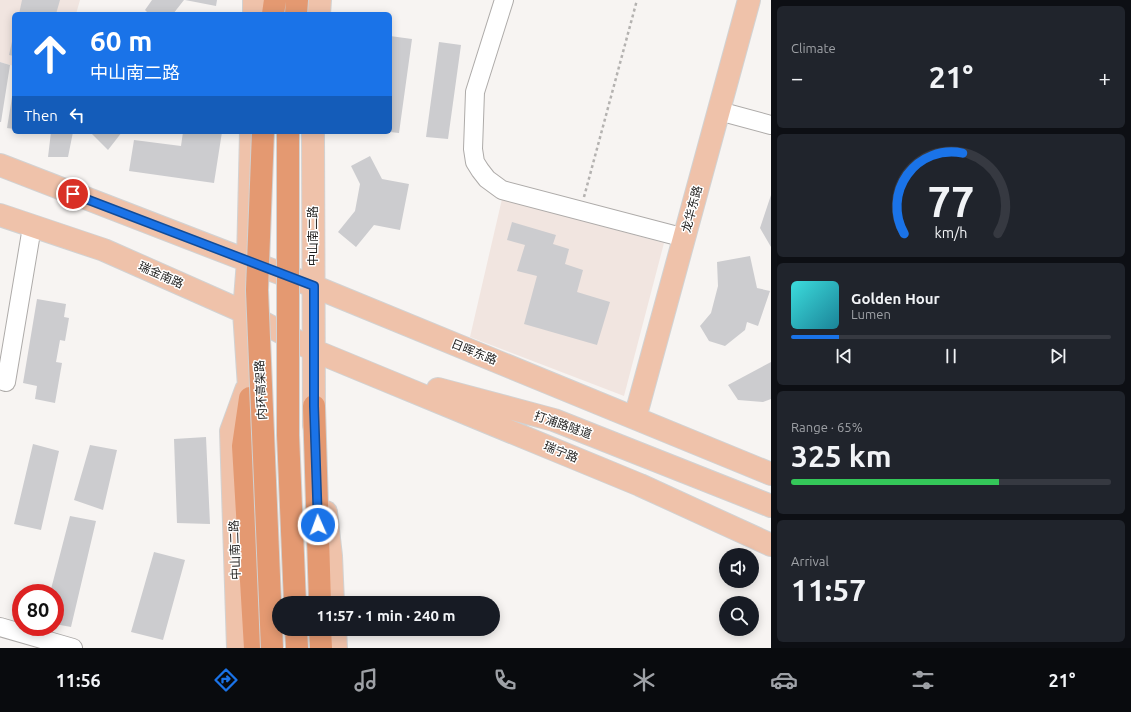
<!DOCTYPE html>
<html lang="en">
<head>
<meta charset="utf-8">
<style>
  :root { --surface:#171b24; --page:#20242c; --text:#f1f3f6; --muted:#9ea1a6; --line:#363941; --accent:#1a73e8 }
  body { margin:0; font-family:Ubuntu,"Noto Sans SC",sans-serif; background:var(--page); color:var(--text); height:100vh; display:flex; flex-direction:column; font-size:15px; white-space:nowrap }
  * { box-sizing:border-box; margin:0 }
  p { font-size:13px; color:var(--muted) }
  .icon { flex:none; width:22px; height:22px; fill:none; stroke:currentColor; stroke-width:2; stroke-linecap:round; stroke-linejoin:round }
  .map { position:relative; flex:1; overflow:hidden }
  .details { display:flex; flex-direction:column; gap:6px; padding:6px; background:#0d0f14; width:360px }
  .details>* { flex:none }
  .hud { position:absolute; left:12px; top:12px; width:380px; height:122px; border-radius:6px; box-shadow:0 2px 10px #0003; background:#1a73e8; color:#fff; overflow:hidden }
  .fabs { position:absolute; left:719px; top:548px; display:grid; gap:8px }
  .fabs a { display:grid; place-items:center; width:40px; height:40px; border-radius:50%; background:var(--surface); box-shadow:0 2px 10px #0003; font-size:20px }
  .speed { position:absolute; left:12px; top:584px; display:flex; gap:8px; font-size:20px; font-weight:700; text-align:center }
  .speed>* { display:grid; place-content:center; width:52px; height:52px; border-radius:50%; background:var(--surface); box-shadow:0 2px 10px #0003; line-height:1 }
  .speed .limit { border:6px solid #d22; background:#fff; color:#111 }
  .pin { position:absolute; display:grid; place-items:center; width:34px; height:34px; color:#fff; margin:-17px; border:2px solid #fff; border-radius:50%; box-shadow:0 1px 4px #0007 }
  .me { position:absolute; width:44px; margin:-22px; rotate:358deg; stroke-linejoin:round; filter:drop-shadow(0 0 3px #0008) }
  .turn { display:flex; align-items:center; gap:14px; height:84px; padding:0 12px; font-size:18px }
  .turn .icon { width:52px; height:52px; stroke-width:2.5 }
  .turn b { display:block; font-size:28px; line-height:34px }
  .then { display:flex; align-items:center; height:38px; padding:0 12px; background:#0003; gap:8px; font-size:15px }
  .big { font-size:30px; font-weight:600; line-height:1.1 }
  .details .widget { flex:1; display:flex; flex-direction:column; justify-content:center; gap:6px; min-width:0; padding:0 14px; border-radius:6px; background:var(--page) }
  .details .dial { align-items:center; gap:0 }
  .dial svg { height:104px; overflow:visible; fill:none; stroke:var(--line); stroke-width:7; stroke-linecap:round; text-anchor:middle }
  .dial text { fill:var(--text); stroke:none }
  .song { display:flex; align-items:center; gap:12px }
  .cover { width:48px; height:48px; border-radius:6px; background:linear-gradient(135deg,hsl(180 70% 55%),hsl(190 70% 35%)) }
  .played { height:4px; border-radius:2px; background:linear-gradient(90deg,var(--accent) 15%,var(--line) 15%) }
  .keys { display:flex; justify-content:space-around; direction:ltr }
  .heat { display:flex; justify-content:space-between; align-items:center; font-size:22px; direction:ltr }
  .charge { height:6px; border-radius:3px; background:linear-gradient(90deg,#34c759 65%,var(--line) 0) }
  .trip { position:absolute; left:272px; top:596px; width:228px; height:40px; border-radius:20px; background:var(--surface); box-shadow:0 2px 10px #0003; font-weight:600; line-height:40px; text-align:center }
  .tab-bar { display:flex; height:64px; justify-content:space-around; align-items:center; background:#090b0e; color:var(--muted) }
  .tab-bar .icon { width:28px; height:28px }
  .tab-bar .selected { color:var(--accent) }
  .tab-bar b { font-size:18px; color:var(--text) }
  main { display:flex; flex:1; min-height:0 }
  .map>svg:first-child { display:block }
</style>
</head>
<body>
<main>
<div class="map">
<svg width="771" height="648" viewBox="0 0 771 648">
  <rect width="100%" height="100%" fill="#f7f4f2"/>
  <path fill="#f1e5e0" d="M0,0H80L76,14H14V66L0,62Z
    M502,199L664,243L624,396L470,337Z"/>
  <path fill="#cccccf" d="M22,0H60L56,14H19Z
    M152,0H184L173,14H149L145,10Z
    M185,0H217L216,6Z
    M390,36L412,39L399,133L390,132Z
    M13,37H14V56L9,55Z
    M439,42L461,45L448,139L426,137Z
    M0,62L10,65L1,122H0Z
    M13,91H14V129L7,128Z
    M51,132H73L68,157H48Z
    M90,132H122L108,150Z
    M183,132H222L214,183L129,171L134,140L181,146Z
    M370,156L382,179L409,184L400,230L374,225L356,247L338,232L355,211L360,184L351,166Z
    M771,195V247L760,228Z
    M512,222L556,235L553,244L569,249L565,264L583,270L577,292L610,302L597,345L524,324L537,276L517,271L525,245L507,240Z
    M750,256L757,288L770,291L758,326L747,322L745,330L725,346L709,341L700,326L711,313L718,286L717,262Z
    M37,299L66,304L64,317L69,318L65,341L60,340L56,362L62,363L55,403L35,399L37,386L23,383Z
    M771,362V399L763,402L738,400L728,385Z
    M206,437L210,524L177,523L174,439Z
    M33,444L59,451L41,530L14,524Z
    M90,445L117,450L103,510L74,500Z
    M70,516L96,521L71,627L55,624V593H50Z
    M154,552L185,560L163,640L131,632Z"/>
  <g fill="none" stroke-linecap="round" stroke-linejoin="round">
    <defs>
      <path id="minor" d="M504,0L475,92L473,149L475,162L480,170L487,179L502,190L685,238
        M719,111L771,125
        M0,380L6,382L32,227
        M0,627L73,648"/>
      <path id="major" d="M254,14V0
        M319,14L320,0
        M251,132L248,261L244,312L251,417
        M313,132L314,425
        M0,165L313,286L771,474
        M0,215L104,250L244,312L315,351L640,485L771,545
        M438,389L554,420L771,506
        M635,418L749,0
        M326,512L331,556L333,603
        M335,629L336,648
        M238,648L231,431L246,390"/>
      <path id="highway" d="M273,14L275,0
        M296,14L297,0
        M250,398L243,446L255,648
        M314,406L320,603
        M296,629L297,648
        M320,629L321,648"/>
    </defs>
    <use href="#minor" stroke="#aeaba9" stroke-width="20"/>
    <use href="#major" stroke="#d2d2d2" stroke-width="24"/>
    <use href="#highway" stroke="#d2d2d2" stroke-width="24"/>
    <path stroke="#b4b2b0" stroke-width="2.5" stroke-dasharray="3 3" stroke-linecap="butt" d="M584,197L637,0"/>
    <use href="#minor" stroke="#fff" stroke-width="18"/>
    <use href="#major" stroke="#efc2aa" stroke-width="22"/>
    <use href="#highway" stroke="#e49971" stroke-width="22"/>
    <defs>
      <path id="highway-bridge" d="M263,132L257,290L272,648
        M288,132V435L295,603"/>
    </defs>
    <use href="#highway-bridge" stroke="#d2d2d2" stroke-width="24" stroke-linecap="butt"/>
    <use href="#highway-bridge" stroke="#e49971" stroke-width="22"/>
  </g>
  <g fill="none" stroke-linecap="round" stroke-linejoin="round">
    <defs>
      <path id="route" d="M73,194L314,286V406L318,525"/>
    </defs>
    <use href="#route" stroke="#114b97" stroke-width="10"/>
    <use href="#route" stroke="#1a73e8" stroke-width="7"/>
  </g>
  <g text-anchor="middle" stroke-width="3" stroke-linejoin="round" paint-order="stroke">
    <g font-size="12" fill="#1f1e1d" stroke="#fff">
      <text transform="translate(692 209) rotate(-75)" y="4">龙华东路</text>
      <text transform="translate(313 236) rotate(-90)" y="4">中山南二路</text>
      <text transform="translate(161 275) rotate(24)" y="4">瑞金南路</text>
      <text transform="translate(474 352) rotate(22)" y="4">日晖东路</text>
      <text transform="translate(261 390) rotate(-93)" y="4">内环高架路</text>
      <text transform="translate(563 425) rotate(19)" y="4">打浦路隧道</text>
      <text transform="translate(561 452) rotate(22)" y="4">瑞宁路</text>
      <text transform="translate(235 550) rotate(-92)" y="4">中山南二路</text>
    </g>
  </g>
</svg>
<div class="fabs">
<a><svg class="icon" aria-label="sound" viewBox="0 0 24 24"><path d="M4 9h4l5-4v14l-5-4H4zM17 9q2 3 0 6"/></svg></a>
<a><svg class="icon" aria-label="search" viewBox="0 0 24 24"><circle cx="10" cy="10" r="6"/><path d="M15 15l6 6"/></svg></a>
</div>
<div class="speed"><div class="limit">80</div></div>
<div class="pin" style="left:73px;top:194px;background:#d93025"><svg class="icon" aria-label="arrive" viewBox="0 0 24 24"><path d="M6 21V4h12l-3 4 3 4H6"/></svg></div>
<svg class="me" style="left:318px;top:525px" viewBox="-20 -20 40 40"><circle r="17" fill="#1a73e8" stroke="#fff" stroke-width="3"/><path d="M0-11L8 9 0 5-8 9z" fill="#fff"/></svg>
<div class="trip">11:57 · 1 min · 240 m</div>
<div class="hud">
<div class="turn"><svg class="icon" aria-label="ahead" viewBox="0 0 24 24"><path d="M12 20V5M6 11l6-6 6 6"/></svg><div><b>60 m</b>中山南二路</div></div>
<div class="then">Then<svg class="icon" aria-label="left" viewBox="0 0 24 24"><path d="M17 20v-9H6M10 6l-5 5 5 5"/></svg></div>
</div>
</div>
<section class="details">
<div class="widget"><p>Climate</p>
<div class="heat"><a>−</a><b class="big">21°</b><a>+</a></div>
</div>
<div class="widget dial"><svg viewBox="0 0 100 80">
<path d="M14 69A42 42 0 1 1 86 69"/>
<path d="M14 69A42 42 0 0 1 59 7" stroke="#1a73e8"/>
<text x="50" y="56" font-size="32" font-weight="700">77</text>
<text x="50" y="72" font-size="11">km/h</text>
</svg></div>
<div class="widget">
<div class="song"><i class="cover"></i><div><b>Golden Hour</b><p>Lumen</p></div></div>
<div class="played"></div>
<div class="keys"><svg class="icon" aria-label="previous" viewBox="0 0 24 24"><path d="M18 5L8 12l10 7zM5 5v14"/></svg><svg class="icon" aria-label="pause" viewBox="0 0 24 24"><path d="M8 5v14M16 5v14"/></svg><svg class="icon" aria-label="next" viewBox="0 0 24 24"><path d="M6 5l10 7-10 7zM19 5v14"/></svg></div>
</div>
<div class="widget"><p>Range · 65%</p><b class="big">325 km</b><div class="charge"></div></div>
<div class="widget"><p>Arrival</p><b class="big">11:57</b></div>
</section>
</main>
<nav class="tab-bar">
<b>11:56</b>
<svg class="icon selected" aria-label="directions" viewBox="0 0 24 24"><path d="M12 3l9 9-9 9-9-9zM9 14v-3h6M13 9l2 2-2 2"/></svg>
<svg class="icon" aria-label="music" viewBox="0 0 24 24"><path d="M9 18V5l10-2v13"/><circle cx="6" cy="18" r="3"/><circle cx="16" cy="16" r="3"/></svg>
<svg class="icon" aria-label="phone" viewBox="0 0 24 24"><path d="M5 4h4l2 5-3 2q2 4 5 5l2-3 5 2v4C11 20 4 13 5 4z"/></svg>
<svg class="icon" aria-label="climate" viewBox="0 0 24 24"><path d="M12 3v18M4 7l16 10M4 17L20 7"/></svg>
<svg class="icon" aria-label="car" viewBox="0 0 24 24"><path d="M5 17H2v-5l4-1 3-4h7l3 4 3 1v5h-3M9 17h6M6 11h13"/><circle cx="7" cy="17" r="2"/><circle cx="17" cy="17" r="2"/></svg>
<svg class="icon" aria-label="filters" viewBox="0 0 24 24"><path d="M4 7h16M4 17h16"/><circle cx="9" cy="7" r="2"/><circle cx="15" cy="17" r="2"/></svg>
<b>21°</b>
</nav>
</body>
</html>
